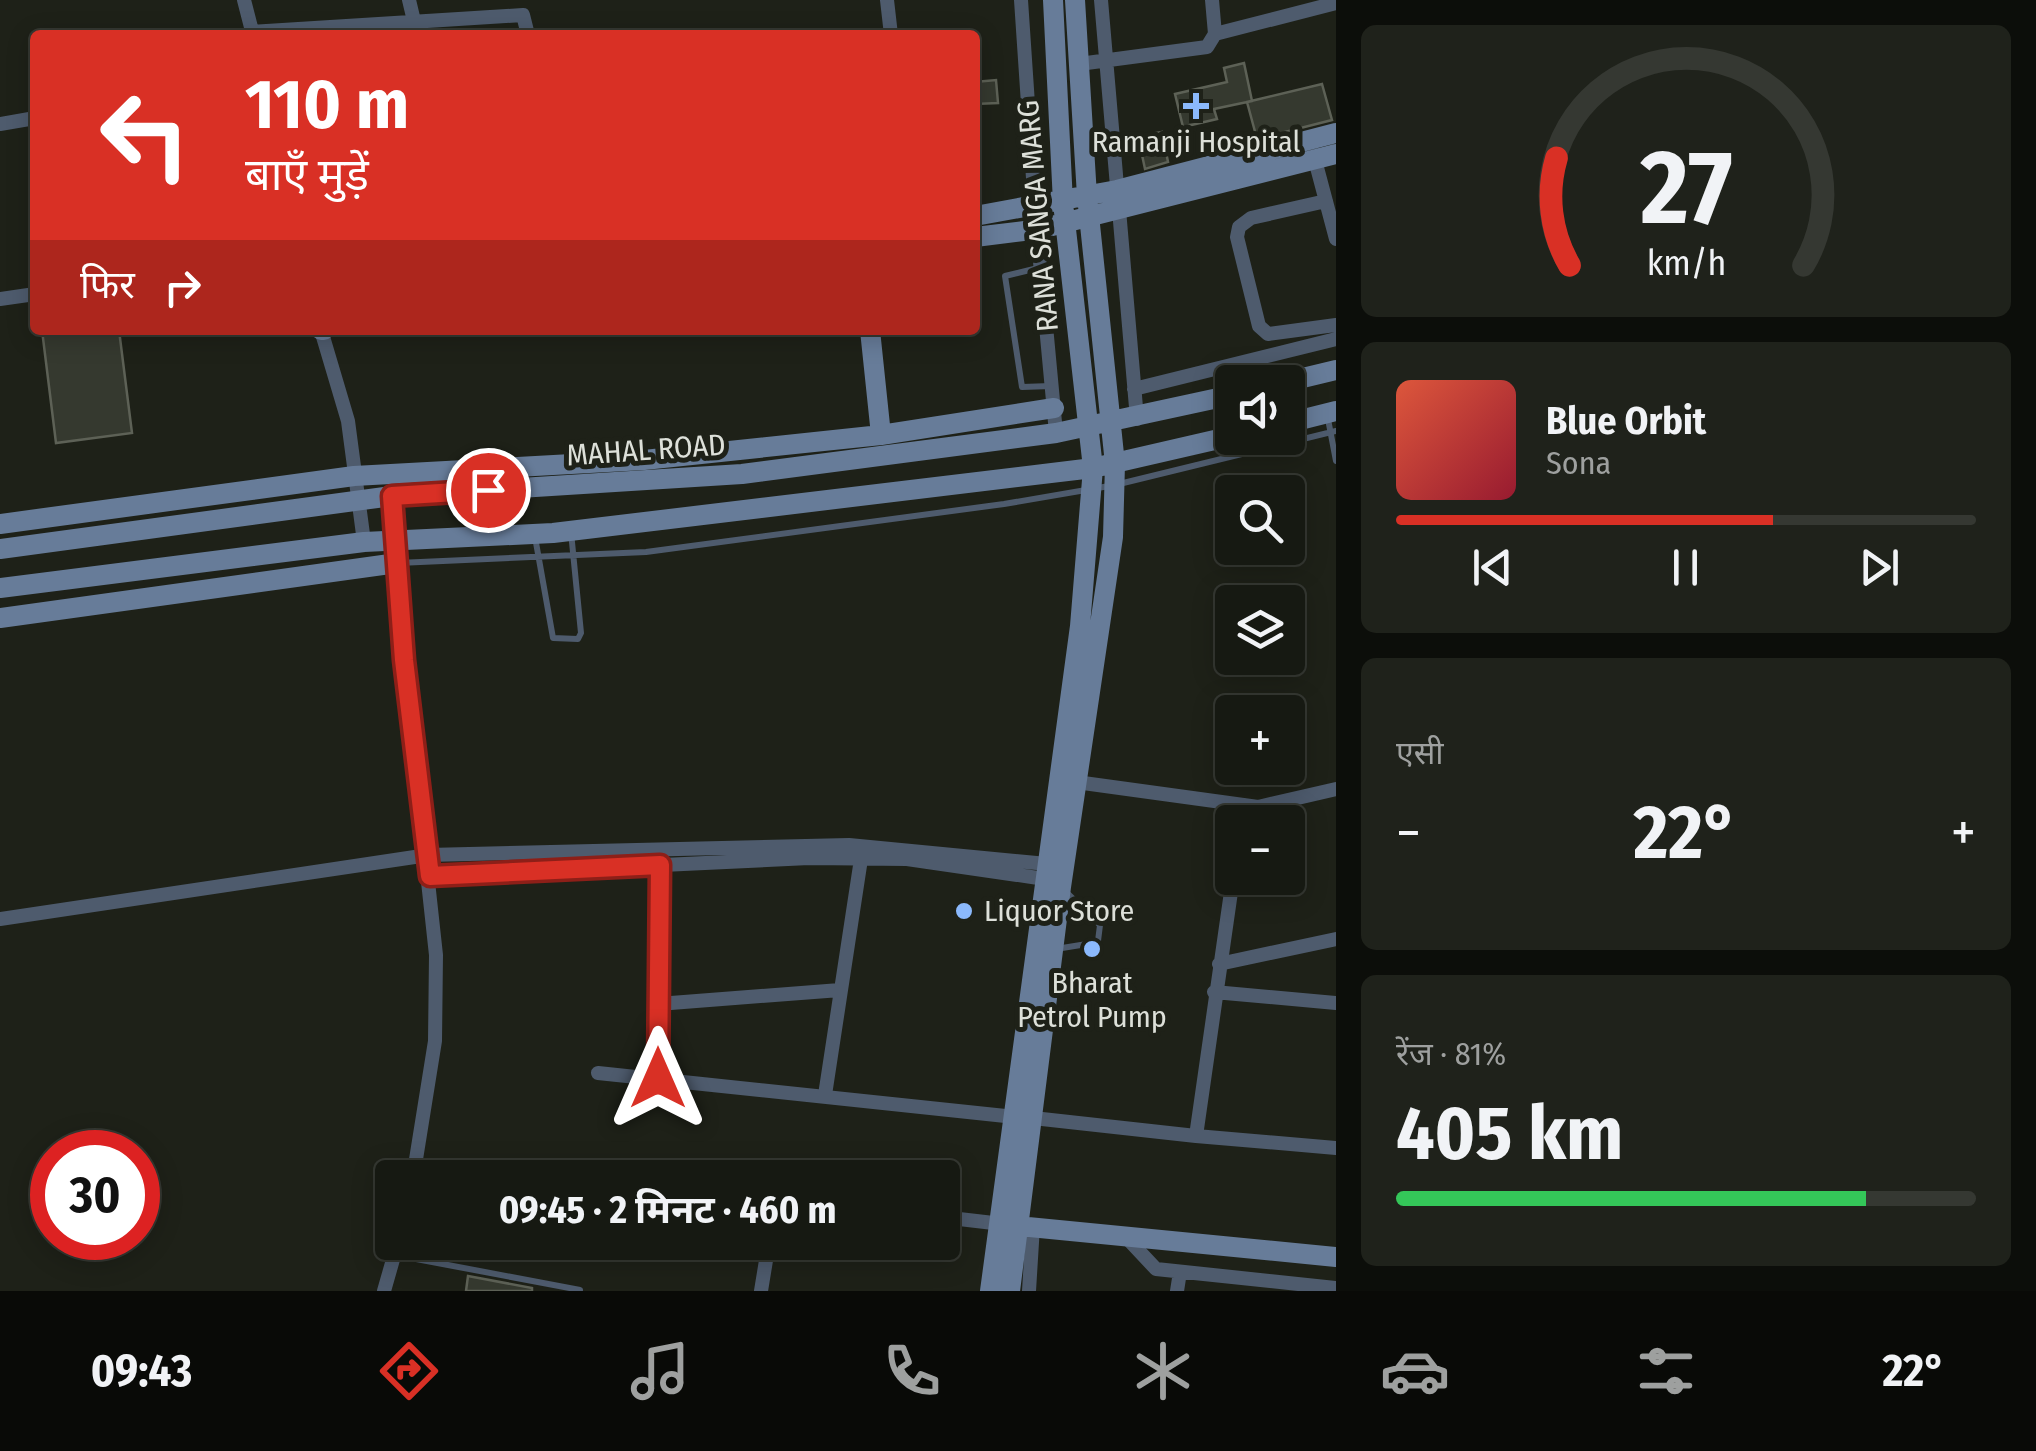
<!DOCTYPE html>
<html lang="hi">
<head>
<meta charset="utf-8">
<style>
  :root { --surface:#161912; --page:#1f221b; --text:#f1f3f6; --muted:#9ea09f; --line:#353832; --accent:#d93025 }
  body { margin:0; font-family:"Fira Sans Condensed","Noto Sans Devanagari",sans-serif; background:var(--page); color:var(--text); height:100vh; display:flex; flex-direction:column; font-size:38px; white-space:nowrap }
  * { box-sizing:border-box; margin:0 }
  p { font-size:32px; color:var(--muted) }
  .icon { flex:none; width:55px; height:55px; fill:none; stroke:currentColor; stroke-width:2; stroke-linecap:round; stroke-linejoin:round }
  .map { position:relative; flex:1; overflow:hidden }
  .panel { display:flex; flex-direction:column; gap:25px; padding:25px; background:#0c0e0a; width:700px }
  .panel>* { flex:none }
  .banner { position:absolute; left:30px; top:30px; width:950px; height:305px; border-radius:10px; box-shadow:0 5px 25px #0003,0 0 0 2px var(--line); background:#d93025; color:#fff; overflow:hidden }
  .fabs { position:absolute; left:1215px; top:365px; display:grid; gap:20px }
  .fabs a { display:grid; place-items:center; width:90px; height:90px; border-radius:10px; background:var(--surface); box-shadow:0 5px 25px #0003,0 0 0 2px var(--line); font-size:50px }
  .speed { position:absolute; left:30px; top:1130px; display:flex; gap:20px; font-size:50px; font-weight:700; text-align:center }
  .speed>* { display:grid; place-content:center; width:130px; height:130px; border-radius:50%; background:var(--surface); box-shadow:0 5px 25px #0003,0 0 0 2px var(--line); line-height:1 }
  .speed .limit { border:15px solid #d22; background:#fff; color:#111 }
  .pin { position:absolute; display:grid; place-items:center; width:85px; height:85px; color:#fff; margin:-42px; border:5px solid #fff; border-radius:50%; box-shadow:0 2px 10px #0007 }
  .me { position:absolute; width:110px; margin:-55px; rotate:0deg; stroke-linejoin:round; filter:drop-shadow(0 0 8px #0008) }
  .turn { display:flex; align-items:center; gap:35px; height:210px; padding:0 50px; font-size:45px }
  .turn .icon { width:130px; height:130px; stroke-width:2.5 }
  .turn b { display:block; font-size:70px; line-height:85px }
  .then { display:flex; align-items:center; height:95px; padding:0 50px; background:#0003; gap:20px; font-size:38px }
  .big { font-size:75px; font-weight:700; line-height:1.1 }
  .panel .card { flex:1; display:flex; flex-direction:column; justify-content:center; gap:15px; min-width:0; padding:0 35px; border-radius:15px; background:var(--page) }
  .panel .dial { align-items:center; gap:0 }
  .dial svg { height:260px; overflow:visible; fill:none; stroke:var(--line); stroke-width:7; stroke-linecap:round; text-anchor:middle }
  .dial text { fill:var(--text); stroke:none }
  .song { display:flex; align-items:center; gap:30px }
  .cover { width:120px; height:120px; border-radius:15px; background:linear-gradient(135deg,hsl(10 70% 55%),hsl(350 70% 35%)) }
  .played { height:10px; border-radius:5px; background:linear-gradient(90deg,var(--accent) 65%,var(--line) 65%) }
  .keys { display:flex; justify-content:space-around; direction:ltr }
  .heat { display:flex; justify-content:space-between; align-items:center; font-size:55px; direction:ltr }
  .charge { height:15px; border-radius:8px; background:linear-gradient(90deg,#34c759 81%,var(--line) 0) }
  .trip { position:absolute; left:375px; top:1160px; width:585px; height:100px; border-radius:10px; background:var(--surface); box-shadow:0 5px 25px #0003,0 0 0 2px var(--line); font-weight:700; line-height:100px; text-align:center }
  .menu { display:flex; height:160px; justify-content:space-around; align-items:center; background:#090a07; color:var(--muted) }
  .menu .icon { width:70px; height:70px }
  .menu .selected { color:var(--accent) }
  .menu b { font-size:45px; color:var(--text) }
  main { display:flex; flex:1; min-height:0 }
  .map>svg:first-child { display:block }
</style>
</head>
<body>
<main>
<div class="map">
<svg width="1336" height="1291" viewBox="0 0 1336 1291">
  <rect width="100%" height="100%" fill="#1e2118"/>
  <path fill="#35392f" stroke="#5d6156" stroke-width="2.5" d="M1244,63L1252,101L1214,109L1217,119L1183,127L1175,94L1227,82L1224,68Z
    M996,80L998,103L975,104V82Z
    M1322,84L1332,120L1257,139L1247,102Z
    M1162,132L1168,162L1145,169L1138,136Z
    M42,330H119L132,433L56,443Z
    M468,1276L532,1288V1291H466Z"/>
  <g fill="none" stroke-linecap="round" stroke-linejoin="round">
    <path stroke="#4e5b6d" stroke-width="6" d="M1042,267L1005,276L1022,387L1051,386
      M1328,419L1336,461
      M535,537L553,638L578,639L581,633L571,532
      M398,563L646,552L1004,504L1115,485L1336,431
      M1056,949L1093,943L1098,941L1100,925L1065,891
      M395,1255L580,1290"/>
    <path stroke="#4e5b6d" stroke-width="14" d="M244,0L253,35
      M409,0L414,21
      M887,0L891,35
      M1021,0L1035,208L1056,433
      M1101,0L1137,419
      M1212,0L1215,34
      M252,32L523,15L528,35
      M1079,64L1207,47L1215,34L1336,3
      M0,124L35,118
      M1315,160L1336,239
      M1326,201L1251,218L1239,227L1237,237L1259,326L1268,334L1336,325
      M0,299L35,294
      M321,330L348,421L364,542
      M1134,389L1336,339
      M392,496L404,661L436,955L435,1041L413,1178
      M1076,782L1258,807L1336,789
      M1241,822L1244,805
      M430,876L809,858L907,859L1045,879
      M0,919L428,855L849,845L1047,864
      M1219,964L1336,939
      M1214,992L1336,1003
      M658,1004L840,990
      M598,1073L1015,1117
      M658,1077L660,865
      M825,1095L861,859
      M1033,1118L1196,1136L1233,878
      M1196,1136L1336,1148
      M942,1217L1002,1224
      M1125,1236L1156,1269L1336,1288
      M384,1291L398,1242
      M761,1291L769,1242
      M1029,1291L1033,1226
      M1177,1291L1180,1272"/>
    <path stroke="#677c99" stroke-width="20" d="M975,216L1117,190L1336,133
      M975,237L1040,229L1336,154
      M321,330H324
      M1286,382L1336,370
      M1288,423L1336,411
      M881,435L1054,408
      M0,524L354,476L644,460L881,435L870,330
      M0,549L392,496L742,474L1056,433L1232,395
      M0,588L364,542L553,533L1093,468L1232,436
      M0,618L397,563
      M1009,1225L1336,1257
      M990,1291L1080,626L1093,468L1063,203L1053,0
      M1010,1291L1061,887L1113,537L1115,464L1087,196L1075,0"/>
  </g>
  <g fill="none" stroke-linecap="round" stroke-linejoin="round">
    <defs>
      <path id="route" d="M488,490L392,496L404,660L430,876L660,865L658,1078"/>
    </defs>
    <use href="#route" stroke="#8d1f18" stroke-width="25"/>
    <use href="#route" stroke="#d93025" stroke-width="18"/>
  </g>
  <g fill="#8bb9fc" stroke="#1e2118" stroke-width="4">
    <path d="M1191 91h10v10h10v10h-10v10h-10v-10h-10v-10h10z"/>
    <circle cx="964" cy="911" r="10"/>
    <circle cx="1092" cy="949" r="10"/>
  </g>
  <g text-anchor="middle" stroke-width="10" stroke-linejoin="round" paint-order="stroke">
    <g font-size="30" fill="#dde0d9" stroke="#1e2118">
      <text x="1196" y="152">Ramanji Hospital</text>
      <text x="984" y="921" text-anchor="start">Liquor Store</text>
      <text x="1092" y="993">Bharat<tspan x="1092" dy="34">Petrol Pump</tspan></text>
    </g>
    <g font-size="30" fill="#dde0d9" stroke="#1e2118">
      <text transform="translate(1038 216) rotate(-95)" y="10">RANA SANGA MARG</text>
      <text transform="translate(646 450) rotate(-4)" y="10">MAHAL ROAD</text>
    </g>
  </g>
</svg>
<div class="fabs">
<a><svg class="icon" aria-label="sound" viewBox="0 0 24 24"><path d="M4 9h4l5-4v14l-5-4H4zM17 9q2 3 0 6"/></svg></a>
<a><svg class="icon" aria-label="search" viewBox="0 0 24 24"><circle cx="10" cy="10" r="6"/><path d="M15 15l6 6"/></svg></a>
<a><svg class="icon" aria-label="layers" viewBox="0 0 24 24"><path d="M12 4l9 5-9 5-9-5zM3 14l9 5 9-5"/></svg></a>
<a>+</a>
<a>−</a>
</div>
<div class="speed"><div class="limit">30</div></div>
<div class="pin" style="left:488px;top:490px;background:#d93025"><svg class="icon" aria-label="arrive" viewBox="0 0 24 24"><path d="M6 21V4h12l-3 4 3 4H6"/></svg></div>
<svg class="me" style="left:658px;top:1078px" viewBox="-20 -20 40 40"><path d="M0-17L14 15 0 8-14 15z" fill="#d93025" stroke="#fff" stroke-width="4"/></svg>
<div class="trip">09:45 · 2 मिनट · 460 m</div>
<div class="banner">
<div class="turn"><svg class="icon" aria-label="left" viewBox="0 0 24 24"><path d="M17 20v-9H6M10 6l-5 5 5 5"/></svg><div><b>110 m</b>बाएँ मुड़ें</div></div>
<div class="then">फिर<svg class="icon" aria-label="right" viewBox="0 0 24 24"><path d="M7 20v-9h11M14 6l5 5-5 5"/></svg></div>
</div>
</div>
<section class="panel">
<div class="card dial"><svg viewBox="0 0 100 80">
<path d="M14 69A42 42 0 1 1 86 69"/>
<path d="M14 69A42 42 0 0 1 10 36" stroke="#d93025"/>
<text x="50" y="56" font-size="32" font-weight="700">27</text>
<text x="50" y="72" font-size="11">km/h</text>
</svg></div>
<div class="card">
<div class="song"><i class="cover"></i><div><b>Blue Orbit</b><p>Sona</p></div></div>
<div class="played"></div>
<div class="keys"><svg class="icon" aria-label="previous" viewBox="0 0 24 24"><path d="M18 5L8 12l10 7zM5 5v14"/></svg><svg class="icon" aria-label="pause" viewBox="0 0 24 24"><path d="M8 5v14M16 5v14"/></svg><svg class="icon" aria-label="next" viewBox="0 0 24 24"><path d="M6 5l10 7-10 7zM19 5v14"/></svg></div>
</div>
<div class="card"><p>एसी</p>
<div class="heat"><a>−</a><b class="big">22°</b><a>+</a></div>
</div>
<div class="card"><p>रेंज · 81%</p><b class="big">405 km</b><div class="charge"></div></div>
</section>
</main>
<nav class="menu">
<b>09:43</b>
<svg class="icon selected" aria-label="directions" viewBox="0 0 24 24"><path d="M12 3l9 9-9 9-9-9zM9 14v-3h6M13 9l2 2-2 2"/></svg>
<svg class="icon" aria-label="music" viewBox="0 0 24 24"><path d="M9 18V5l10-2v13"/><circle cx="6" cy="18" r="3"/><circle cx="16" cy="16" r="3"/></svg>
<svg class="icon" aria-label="phone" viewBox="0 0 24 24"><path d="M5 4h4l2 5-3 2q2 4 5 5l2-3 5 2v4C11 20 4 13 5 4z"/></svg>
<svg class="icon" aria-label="climate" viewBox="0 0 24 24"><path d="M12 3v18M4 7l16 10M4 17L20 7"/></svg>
<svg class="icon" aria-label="car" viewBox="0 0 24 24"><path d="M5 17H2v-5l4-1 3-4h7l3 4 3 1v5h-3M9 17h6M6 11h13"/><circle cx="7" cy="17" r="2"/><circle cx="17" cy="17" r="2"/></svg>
<svg class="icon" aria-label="filters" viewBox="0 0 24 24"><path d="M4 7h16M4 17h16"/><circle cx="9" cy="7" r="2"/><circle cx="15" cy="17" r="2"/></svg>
<b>22°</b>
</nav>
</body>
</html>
